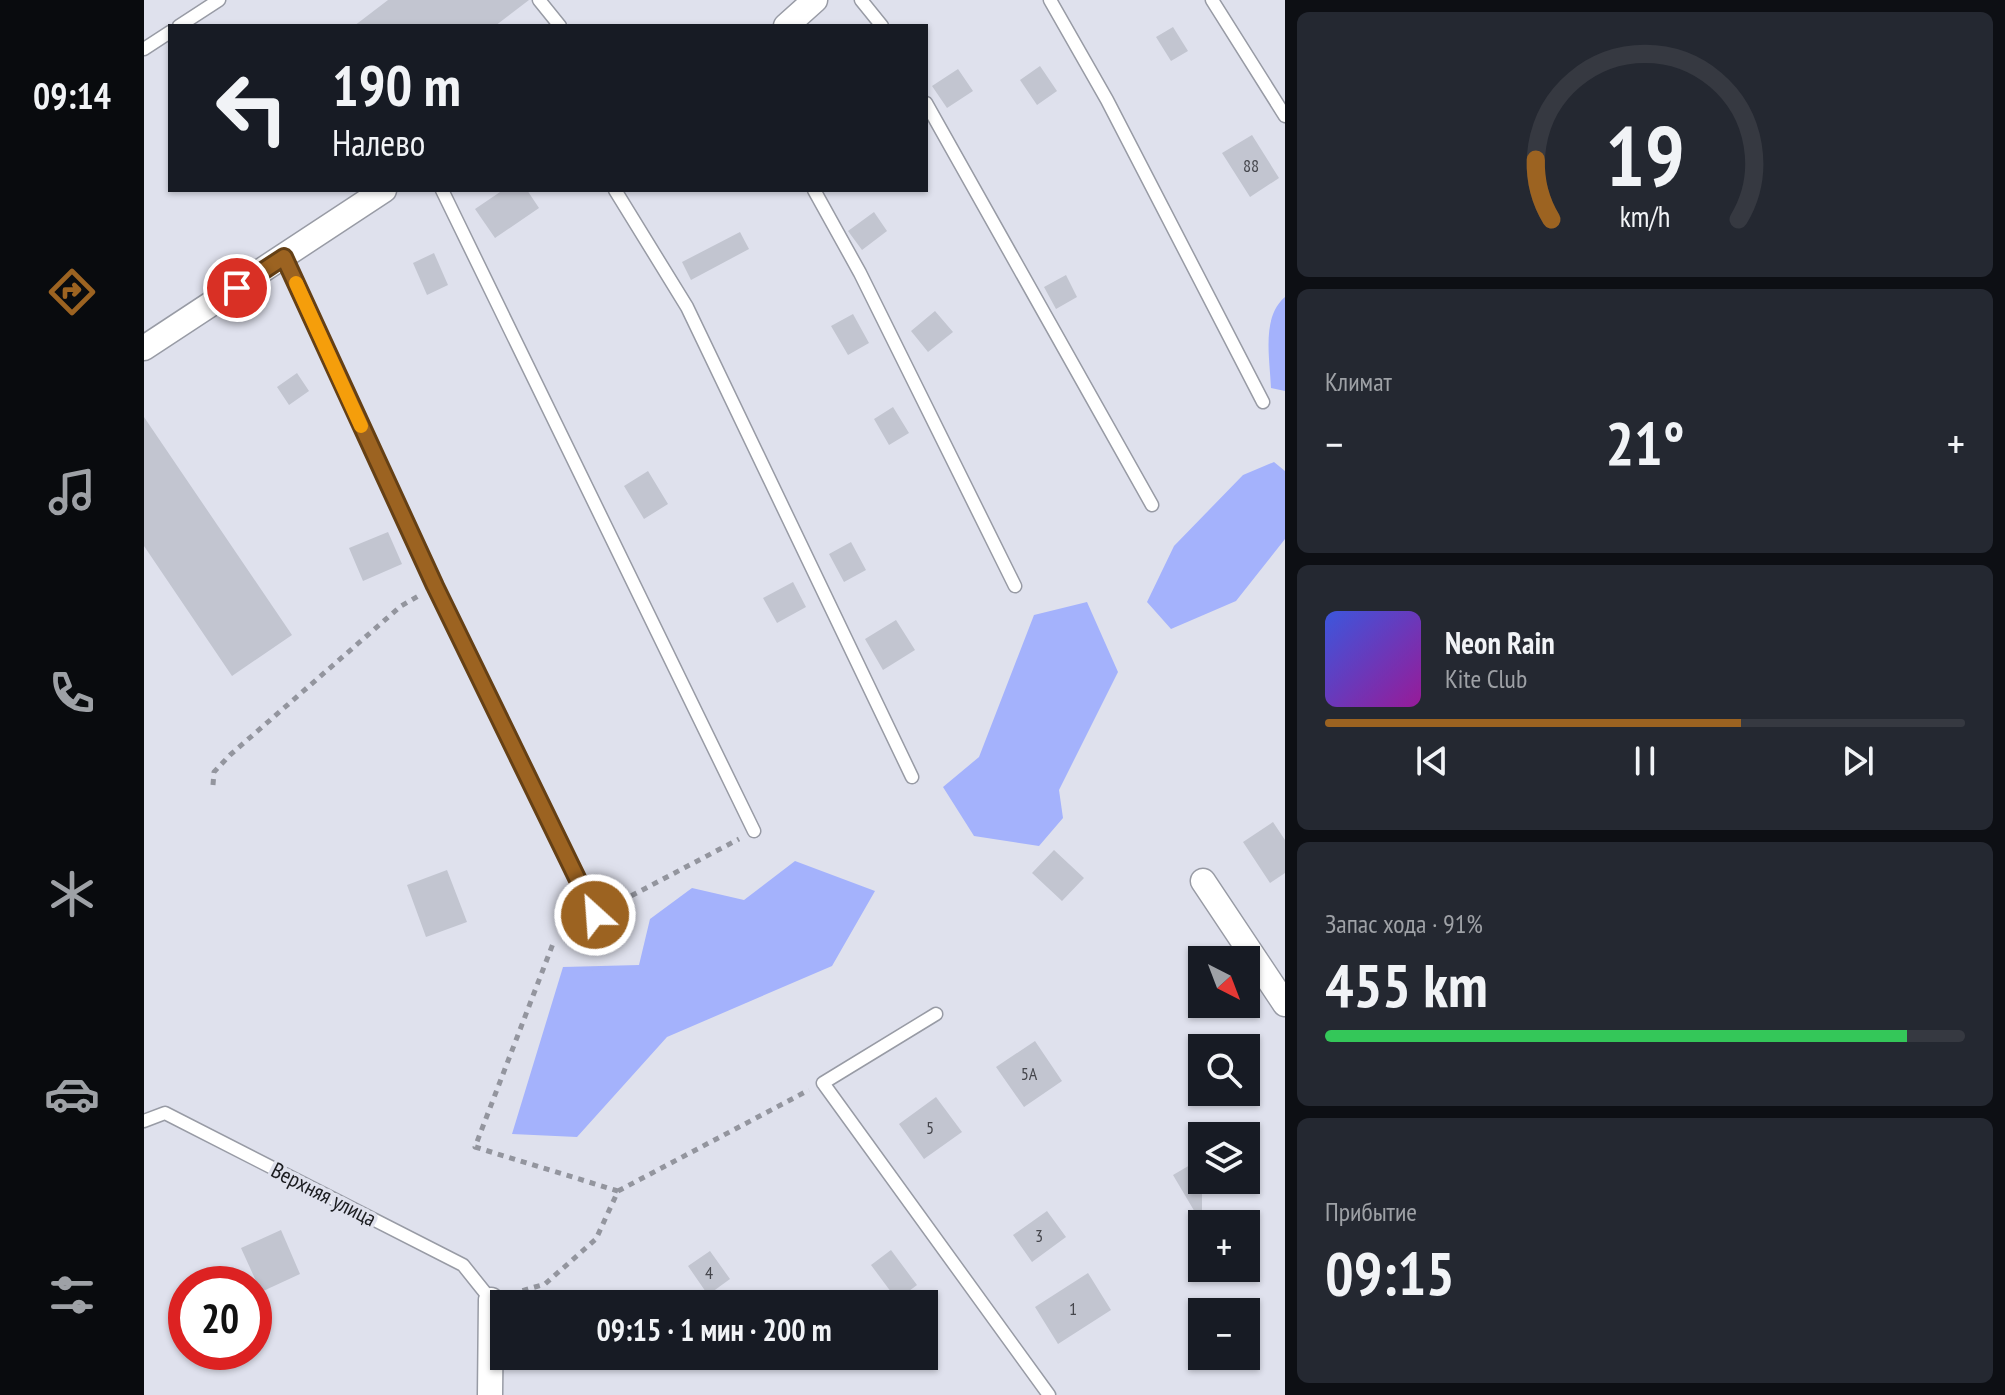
<!DOCTYPE html>
<html lang="ru">
<head>
<meta charset="utf-8">
<style>
  :root { --surface:#171b24; --page:#242831; --text:#f1f3f6; --muted:#9ea1a6; --line:#363941; --accent:#9c6321 }
  body { margin:0; font-family:"PT Sans Narrow",sans-serif; background:var(--page); color:var(--text); height:100vh; display:flex; flex-direction:column; font-size:30px; white-space:nowrap }
  * { box-sizing:border-box; margin:0 }
  p { font-size:26px; color:var(--muted) }
  .icon { flex:none; width:44px; height:44px; fill:none; stroke:currentColor; stroke-width:2; stroke-linecap:round; stroke-linejoin:round }
  .map { position:relative; flex:1; overflow:hidden }
  .sheet { display:flex; flex-direction:column; gap:12px; padding:12px; background:#0d0f14; width:720px }
  .sheet>* { flex:none }
  .hud { position:absolute; left:24px; top:24px; width:760px; height:168px; border-radius:0px; box-shadow:0 2px 6px #0004; background:#171b24; color:var(--text); overflow:hidden }
  .needle { width:52px; rotate:138deg }
  .controls { position:absolute; left:1044px; top:946px; display:grid; gap:16px }
  .controls a { display:grid; place-items:center; width:72px; height:72px; border-radius:0px; background:var(--surface); box-shadow:0 2px 6px #0004; font-size:40px }
  .speed { position:absolute; left:24px; top:1266px; display:flex; gap:16px; font-size:40px; font-weight:700; text-align:center }
  .speed>* { display:grid; place-content:center; width:104px; height:104px; border-radius:50%; background:var(--surface); box-shadow:0 2px 6px #0004; line-height:1 }
  .speed .limit { border:12px solid #d22; background:#fff; color:#111 }
  .pin { position:absolute; display:grid; place-items:center; width:68px; height:68px; color:#fff; margin:-34px; border:4px solid #fff; border-radius:50%; box-shadow:0 2px 8px #0007 }
  .me { position:absolute; width:88px; margin:-44px; rotate:334deg; stroke-linejoin:round; filter:drop-shadow(0 0 6px #0008) }
  .turn { display:flex; align-items:center; gap:28px; height:168px; padding:0 32px; font-size:36px }
  .turn .icon { width:104px; height:104px; stroke-width:2.5 }
  .turn b { display:block; font-size:56px; line-height:68px }
  .big { font-size:60px; font-weight:700; line-height:1.1 }
  .sheet .card { flex:1; display:flex; flex-direction:column; justify-content:center; gap:12px; min-width:0; padding:0 28px; border-radius:12px; background:var(--page) }
  .sheet .dial { align-items:center; gap:0 }
  .dial svg { height:208px; overflow:visible; fill:none; stroke:var(--line); stroke-width:7; stroke-linecap:round; text-anchor:middle }
  .dial text { fill:var(--text); stroke:none }
  .song { display:flex; align-items:center; gap:24px }
  .cover { width:96px; height:96px; border-radius:12px; background:linear-gradient(135deg,hsl(230 70% 55%),hsl(300 70% 35%)) }
  .played { height:8px; border-radius:4px; background:linear-gradient(90deg,var(--accent) 65%,var(--line) 65%) }
  .keys { display:flex; justify-content:space-around; direction:ltr }
  .heat { display:flex; justify-content:space-between; align-items:center; font-size:44px; direction:ltr }
  .charge { height:12px; border-radius:6px; background:linear-gradient(90deg,#34c759 91%,var(--line) 0) }
  .trip { position:absolute; left:346px; top:1290px; width:448px; height:80px; border-radius:0px; background:var(--surface); box-shadow:0 2px 6px #0004; font-weight:700; line-height:80px; text-align:center }
  main { display:flex; flex:1; min-height:0 }
  .dock { display:flex; flex-direction:column; width:144px; justify-content:space-around; align-items:center; background:#090b0e; color:var(--muted) }
  .dock .icon { width:56px; height:56px }
  .dock .current { color:var(--accent) }
  .dock b { font-size:36px; color:var(--text) }
  .map>svg:first-child { display:block }
</style>
</head>
<body>
<main>
<nav class="dock">
<b>09:14</b>
<svg class="icon current" aria-label="directions" viewBox="0 0 24 24"><path d="M12 3l9 9-9 9-9-9zM9 14v-3h6M13 9l2 2-2 2"/></svg>
<svg class="icon" aria-label="music" viewBox="0 0 24 24"><path d="M9 18V5l10-2v13"/><circle cx="6" cy="18" r="3"/><circle cx="16" cy="16" r="3"/></svg>
<svg class="icon" aria-label="phone" viewBox="0 0 24 24"><path d="M5 4h4l2 5-3 2q2 4 5 5l2-3 5 2v4C11 20 4 13 5 4z"/></svg>
<svg class="icon" aria-label="climate" viewBox="0 0 24 24"><path d="M12 3v18M4 7l16 10M4 17L20 7"/></svg>
<svg class="icon" aria-label="car" viewBox="0 0 24 24"><path d="M5 17H2v-5l4-1 3-4h7l3 4 3 1v5h-3M9 17h6M6 11h13"/><circle cx="7" cy="17" r="2"/><circle cx="17" cy="17" r="2"/></svg>
<svg class="icon" aria-label="filters" viewBox="0 0 24 24"><path d="M4 7h16M4 17h16"/><circle cx="9" cy="7" r="2"/><circle cx="15" cy="17" r="2"/></svg>
</nav>
<div class="map">
<svg width="1141" height="1395" viewBox="0 0 1141 1395">
  <rect width="100%" height="100%" fill="#dfe1ed"/>
  <path fill="#a4b2fc" d="M1141,297V391L1127,388C1126,359 1117,317 1141,297Z
    M1130,462L1141,471V539L1092,601L1027,629L1003,602L1030,546L1099,475Z
    M943,602L974,672L915,790L919,818L895,846L830,836L799,787L835,757L890,615Z
    M651,861L731,891L688,966L523,1037L433,1137L368,1134L419,967L495,965L506,919L548,888L600,900Z"/>
  <path fill="#c2c5d0" d="M244,0H385L351,26H210Z
    M1029,27L1044,51L1027,61L1012,37Z
    M896,66L913,91L893,105L876,80Z
    M814,69L829,91L803,108L788,86Z
    M1108,135L1135,178L1106,197L1078,153Z
    M359,190H383L395,208L351,238L331,209Z
    M730,212L743,231L718,250L704,231Z
    M596,232L605,249L547,280L538,262Z
    M290,253L304,285L283,295L269,263Z
    M922,275L933,297L912,309L900,287Z
    M791,311L809,332L784,352L767,331Z
    M709,314L725,343L704,355L687,326Z
    M153,373L165,391L145,405L133,387Z
    M749,407L765,433L745,445L730,419Z
    M0,417L148,635L88,676L0,546Z
    M504,471L524,504L500,519L480,486Z
    M244,532L258,564L219,581L205,548Z
    M707,542L722,570L700,582L685,554Z
    M649,582L662,607L633,623L619,598Z
    M752,620L771,650L739,670L721,639Z
    M1129,822L1141,840V873L1126,883L1099,842Z
    M910,850L940,878L918,901L888,873Z
    M303,870L323,922L282,937L263,885Z
    M891,1041L918,1081L880,1107L852,1067Z
    M792,1097L818,1132L780,1159L755,1124Z
    M1058,1158V1224L1029,1175Z
    M903,1211L922,1237L888,1262L869,1235Z
    M137,1230L156,1274L117,1292L97,1248Z
    M747,1250L773,1285L753,1300L727,1265Z
    M566,1251L586,1279L564,1295L544,1266Z
    M944,1273L967,1310L914,1344L891,1307Z"/>
  <g fill="none" stroke-linecap="round" stroke-linejoin="round">
    <defs>
      <path id="service" d="M395,0L416,26
        M717,0L738,26
        M906,0L963,100L1119,402
        M1068,0L1141,116
        M35,26L75,0
        M0,49L26,32
        M782,103L1008,505
        M298,190L610,831
        M471,190L543,307L768,777
        M670,190L716,273L871,586
        M140,257L291,586L451,915
        M792,1014L679,1083L905,1395
        M0,1121L21,1113L319,1265L347,1300"/>
      <path id="minor" d="M642,26L671,0
        M0,348L240,190
        M1059,881L1141,1004
        M346,1395L347,1300"/>
    </defs>
    <use href="#service" stroke="#989ba5" stroke-width="15"/>
    <use href="#minor" stroke="#989ba5" stroke-width="27"/>
    <path stroke="#93959e" stroke-width="5" stroke-dasharray="6 6" stroke-linecap="butt" d="M69,785L70,772L86,755L257,606L276,595
      M466,907L595,839
      M474,1191L665,1090
      M367,1294L401,1284L452,1239L474,1191L331,1147L410,941"/>
    <use href="#service" stroke="#fff" stroke-width="12"/>
    <use href="#minor" stroke="#fff" stroke-width="24"/>
  </g>
  <g fill="none" stroke-linecap="round" stroke-linejoin="round">
    <defs>
      <path id="route" d="M93,288L140,257L291,586L451,915"/>
    </defs>
    <use href="#route" stroke="#654015" stroke-width="20"/>
    <use href="#route" stroke="#9c6321" stroke-width="14"/>
    <path stroke="#f59e0b" stroke-width="14" d="M152,283L217,426"/>
  </g>
  <g text-anchor="middle" stroke-width="7" stroke-linejoin="round" paint-order="stroke">
    <g font-size="18" fill="#45464c">
      <text x="1107" y="172">88</text>
      <text x="885" y="1080">5А</text>
      <text x="786" y="1134">5</text>
      <text x="895" y="1242">3</text>
      <text x="565" y="1279">4</text>
      <text x="929" y="1315">1</text>
    </g>
    <g font-size="22" fill="#1b1c20" stroke="#dfe1ed">
      <text transform="translate(180 1194) rotate(27)" y="8">Верхняя улица</text>
    </g>
  </g>
</svg>
<div class="controls">
<a><svg class="needle" viewBox="-14 -14 28 28"><path d="M0-13l5 13h-10z" fill="#e53935"/><path d="M0 13l5-13h-10z" fill="#9ea1a6"/></svg></a>
<a><svg class="icon" aria-label="search" viewBox="0 0 24 24"><circle cx="10" cy="10" r="6"/><path d="M15 15l6 6"/></svg></a>
<a><svg class="icon" aria-label="layers" viewBox="0 0 24 24"><path d="M12 4l9 5-9 5-9-5zM3 14l9 5 9-5"/></svg></a>
<a>+</a>
<a>−</a>
</div>
<div class="speed"><div class="limit">20</div></div>
<div class="pin" style="left:93px;top:288px;background:#d93025"><svg class="icon" aria-label="arrive" viewBox="0 0 24 24"><path d="M6 21V4h12l-3 4 3 4H6"/></svg></div>
<svg class="me" style="left:451px;top:915px" viewBox="-20 -20 40 40"><circle r="17" fill="#9c6321" stroke="#fff" stroke-width="3"/><path d="M0-11L8 9 0 5-8 9z" fill="#fff"/></svg>
<div class="trip">09:15 · 1 мин · 200 m</div>
<div class="hud">
<div class="turn"><svg class="icon" aria-label="left" viewBox="0 0 24 24"><path d="M17 20v-9H6M10 6l-5 5 5 5"/></svg><div><b>190 m</b>Налево</div></div>
</div>
</div>
<section class="sheet">
<div class="card dial"><svg viewBox="0 0 100 80">
<path d="M14 69A42 42 0 1 1 86 69"/>
<path d="M14 69A42 42 0 0 1 8 46" stroke="#9c6321"/>
<text x="50" y="56" font-size="32" font-weight="700">19</text>
<text x="50" y="72" font-size="11">km/h</text>
</svg></div>
<div class="card"><p>Климат</p>
<div class="heat"><a>−</a><b class="big">21°</b><a>+</a></div>
</div>
<div class="card">
<div class="song"><i class="cover"></i><div><b>Neon Rain</b><p>Kite Club</p></div></div>
<div class="played"></div>
<div class="keys"><svg class="icon" aria-label="previous" viewBox="0 0 24 24"><path d="M18 5L8 12l10 7zM5 5v14"/></svg><svg class="icon" aria-label="pause" viewBox="0 0 24 24"><path d="M8 5v14M16 5v14"/></svg><svg class="icon" aria-label="next" viewBox="0 0 24 24"><path d="M6 5l10 7-10 7zM19 5v14"/></svg></div>
</div>
<div class="card"><p>Запас хода · 91%</p><b class="big">455 km</b><div class="charge"></div></div>
<div class="card"><p>Прибытие</p><b class="big">09:15</b></div>
</section>
</main>
</body>
</html>
